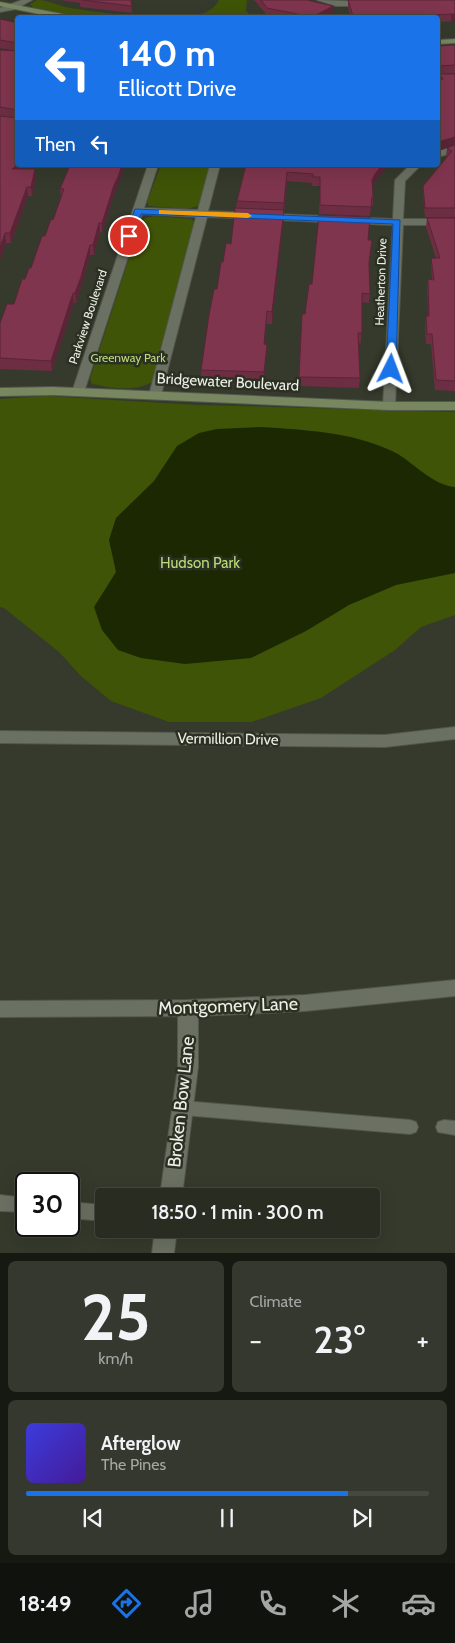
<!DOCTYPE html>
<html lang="en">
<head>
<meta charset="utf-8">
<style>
  :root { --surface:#282c21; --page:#34382e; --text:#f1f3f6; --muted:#a5a7a5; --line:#44483f; --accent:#1a73e8 }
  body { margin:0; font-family:Cabin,sans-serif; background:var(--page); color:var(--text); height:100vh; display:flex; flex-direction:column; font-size:19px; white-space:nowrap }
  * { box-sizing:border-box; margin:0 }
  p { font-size:16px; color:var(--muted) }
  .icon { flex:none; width:28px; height:28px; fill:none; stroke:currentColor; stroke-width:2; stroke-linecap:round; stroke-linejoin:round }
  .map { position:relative; height:1253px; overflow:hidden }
  .sheet { display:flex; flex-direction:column; gap:8px; padding:8px; background:#161812; flex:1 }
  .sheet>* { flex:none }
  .hud { position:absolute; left:15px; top:15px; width:425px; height:152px; border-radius:5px; box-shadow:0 5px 20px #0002,0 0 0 1px var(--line); background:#1a73e8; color:#fff; overflow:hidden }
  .speed { position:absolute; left:15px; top:1172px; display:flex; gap:10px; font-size:25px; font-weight:700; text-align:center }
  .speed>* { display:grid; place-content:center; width:65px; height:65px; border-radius:50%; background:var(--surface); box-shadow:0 5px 20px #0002,0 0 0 1px var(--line); line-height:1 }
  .speed .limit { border:2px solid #111; border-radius:8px; background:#fff; color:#111 }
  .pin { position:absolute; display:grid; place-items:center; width:42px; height:42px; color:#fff; margin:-21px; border:2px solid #fff; border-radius:50%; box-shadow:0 1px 5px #0007 }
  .me { position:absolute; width:55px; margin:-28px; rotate:3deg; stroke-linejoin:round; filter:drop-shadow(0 0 4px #0008) }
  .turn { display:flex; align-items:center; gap:18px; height:105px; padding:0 20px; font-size:22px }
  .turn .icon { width:65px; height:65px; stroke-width:2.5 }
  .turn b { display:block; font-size:35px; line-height:42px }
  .then { display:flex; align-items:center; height:48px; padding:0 20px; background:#0003; gap:10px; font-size:19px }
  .big { font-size:38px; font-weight:600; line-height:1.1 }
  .sheet .tile { flex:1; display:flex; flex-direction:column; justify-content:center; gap:8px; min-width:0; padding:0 18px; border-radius:8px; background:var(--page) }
  .sheet .dial { align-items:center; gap:0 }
  .dial b { font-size:65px; line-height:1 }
  .song { display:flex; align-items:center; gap:15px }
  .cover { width:60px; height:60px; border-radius:8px; background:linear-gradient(135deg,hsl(240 70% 55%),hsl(260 70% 35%)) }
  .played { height:5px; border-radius:2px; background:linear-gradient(90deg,var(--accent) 80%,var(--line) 80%) }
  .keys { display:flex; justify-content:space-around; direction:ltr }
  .heat { display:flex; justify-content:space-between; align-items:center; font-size:28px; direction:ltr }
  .sheet .tiles { flex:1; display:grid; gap:8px; grid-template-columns:1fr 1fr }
  .tile:last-child { grid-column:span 2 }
  .trip { position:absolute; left:95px; top:1188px; width:285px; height:50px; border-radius:5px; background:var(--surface); box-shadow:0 5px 20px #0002,0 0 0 1px var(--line); font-weight:600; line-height:50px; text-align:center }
  .menu { display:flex; height:80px; justify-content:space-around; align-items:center; background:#10120d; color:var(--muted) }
  .menu .icon { width:35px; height:35px }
  .menu .active { color:var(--accent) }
  .menu b { font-size:22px; color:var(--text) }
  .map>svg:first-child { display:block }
</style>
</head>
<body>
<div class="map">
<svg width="455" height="1253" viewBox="0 0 455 1253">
  <rect width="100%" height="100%" fill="#353a2c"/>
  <path fill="#3f5407" d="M37,0C49,0 58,6 70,8C94,12 120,15 144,17H85L34,8L30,4Z
    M219,0H247L246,11L253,17H185C198,15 213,13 219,0Z
    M161,165H210L199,206L186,209L149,206L147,202Z
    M155,216L192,219L194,223L152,382C136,392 110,388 92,384L90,379L141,221L146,218Z
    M46,396L197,405L455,412V615L421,627L395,650L321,698L252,722H169L111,701L81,676L59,652L4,608L0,607V399Z"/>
  <path fill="#1c2801" d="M261,427C305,430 352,432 392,451C413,461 431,485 455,487V573L396,585L349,605L306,631L251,658L185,664L141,658L118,650L102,630L94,607L116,572L109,540L116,518L154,481L177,446L199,433L217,429Z"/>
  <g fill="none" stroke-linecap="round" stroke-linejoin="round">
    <defs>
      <path id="lane" d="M183,1101L410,1120L416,1122L418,1127L416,1132L410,1134L183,1115L178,1113L175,1108L178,1103Z
        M444,1120L455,1121V1135L438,1132L436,1127L438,1122Z
        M0,1195L26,1198V1212L0,1211Z
        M69,1202L104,1205V1221L69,1218Z"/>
      <path id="street" d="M22,0H32L16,9L0,12V8Z
        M317,0L367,2L371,4L367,6H336Z
        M455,75V81L438,80V76Z
        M455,146V152L438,157V151Z
        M148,165H158L144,208L198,210L210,165H220L208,211L393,219L395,180L410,165H421L405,181L403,219H455V225H403L395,406L393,409H385L383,406L393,225L207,217L161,395L155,399L149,395L196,217L142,214L84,392L82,395H74L72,392Z
        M455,727V739L385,747L0,743V731L385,735Z
        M455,980V996L305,1011L198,1016V1067L182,1196H160L178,1067V1016L0,1017V1001L188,1000L305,995Z
        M155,1229H177L174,1253H152Z"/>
      <path id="secondary" d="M0,2L73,16L77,18H58L0,6Z
        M455,39V43L438,44V40Z
        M53,387L389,402H455V410H389L53,395L0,396V388Z"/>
    </defs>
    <use href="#lane" stroke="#52574c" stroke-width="2"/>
    <use href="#street" stroke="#52574c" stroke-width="2"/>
    <use href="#secondary" stroke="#52574c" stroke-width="2"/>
    <use href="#lane" fill="#6b7162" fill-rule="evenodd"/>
    <use href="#street" fill="#6b7162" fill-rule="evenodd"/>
    <use href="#secondary" fill="#798761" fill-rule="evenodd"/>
  </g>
  <path fill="#6d2e43" d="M61,0H131L132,13L80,7V3Z
    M254,0H307L333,6V13L325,18H278L267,15Z
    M348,0H455V21L438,22V18H351L348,7Z
    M0,19L18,23V165H26L22,169L36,179L32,196H28L11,243H6L0,260V50L17,51L0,48Z
    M455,45V73L442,74H455V145L438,151L439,74L438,75V46Z
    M455,145V217H425L423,194V186L447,157H446L447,148Z
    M246,165H389L374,183L373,186V206H371L370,216L319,214L320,186H312V183L287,181L283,222L272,324H266L265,344L267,345L266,358L264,386L201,383V370L217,289L223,262L231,244L236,208L237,201Z
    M118,186L114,194L102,233L100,232L94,255H90L81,287L76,303H74L52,371L0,369V323L14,304L25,279L31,268L45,236L53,220L61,198L60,189Z
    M427,218H455V391L435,390L431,344H426L425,326L426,316H428L427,289L428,279H432L431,267V258H436L426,227Z
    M368,240H372L369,266L370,294L369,303L362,302L361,343H358L360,378L359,388L299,386L302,314H305Z"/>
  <path fill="#592537" d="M333,6V13L325,18H312Z
    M451,14H455V21H451Z
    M455,137V145L438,151V142Z
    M18,164V165H26L13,179L12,169Z
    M122,165H125L118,186L114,194L102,233V223L114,185Z
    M382,165H389L374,183L372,188V180L375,174Z
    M35,169L36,179L32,196L31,187Z
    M287,172L283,222L272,324V312L283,211Z
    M27,187L28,196L11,243L10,233Z
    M99,223L100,232L94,255L93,245Z
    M5,233L6,243L0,260V248Z
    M90,245V255L81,287L76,303L75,293Z
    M73,293L74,303L52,371L51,361Z
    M267,311L266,324L264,357V344Z
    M267,345L266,358L264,386V372Z"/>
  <path fill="#7f354e" stroke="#592537" d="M82,0H131L132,6Z
    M261,0H307L333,6L312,17L267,8Z
    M348,0H455V14L375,17L353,16Z
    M0,19L18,23V43L0,40Z
    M455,45V65L439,66L438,69V46Z
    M0,50L18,51V110L0,107Z
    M439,74H455V137L438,142V80L443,79Z
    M0,116L18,118V164L12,169H35L31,187H27L10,233H5L0,248Z
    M455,145V208H425L423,186L452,151L447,148Z
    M70,165H122L118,177L114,185L102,223H99L93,245H90L81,277L75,293H73L51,361L0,358V323L7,304H14L22,279H25L29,268H31L42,236H45L51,219L53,220L64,189H60Z
    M246,165H382L375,174L372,180L373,197H372L371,207L320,205V177H313V174L287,172L284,203L237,201Z
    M235,208L284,210L272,312L267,311L264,344L267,345L264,372L201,370L209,315L214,289H217L221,262H223L226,243L231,244Z
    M319,215L370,217L368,240H372L369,263L370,294L362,293V333H358L360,378L299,377L302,314H305L309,284H312Z
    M427,218H455V381L436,380L432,334H427L426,316H429L428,279L434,280L431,258H440Z"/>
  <path fill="#1a73e8" stroke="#114b97" d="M135,209L400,220L396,369L391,372L386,369L393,224L141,214L133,236L129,239L125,236Z"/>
  <path fill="#f59e0b" d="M159,210L248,213L252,216L248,218L161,214H159Z"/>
  <g text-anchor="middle" stroke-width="5" stroke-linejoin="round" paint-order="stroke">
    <g font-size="12" fill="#ecf0e7" stroke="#2b3023">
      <text transform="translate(381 282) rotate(-88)" y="4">Heatherton Drive</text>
      <text transform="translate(88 317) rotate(-72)" y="4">Parkview Boulevard</text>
    </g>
    <g font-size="12" fill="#b9dc76" stroke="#2b3023">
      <text x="128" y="362">Greenway Park</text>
    </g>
    <g font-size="15" fill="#ecf0e7" stroke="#2b3023">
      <text transform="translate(228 382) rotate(3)" y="5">Bridgewater Boulevard</text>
      <text transform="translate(228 739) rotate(1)" y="5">Vermillion Drive</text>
    </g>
    <g font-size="15" fill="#b9dc76" stroke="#2b3023">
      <text x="200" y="568">Hudson Park</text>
    </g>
    <g font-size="18" fill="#ecf0e7" stroke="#2b3023">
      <text transform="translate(228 1006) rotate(-2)" y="6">Montgomery Lane</text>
      <text transform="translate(181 1102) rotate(-84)" y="6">Broken Bow Lane</text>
    </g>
  </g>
</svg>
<div class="speed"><div class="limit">30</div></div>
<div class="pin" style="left:129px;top:236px;background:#d93025"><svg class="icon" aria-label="arrive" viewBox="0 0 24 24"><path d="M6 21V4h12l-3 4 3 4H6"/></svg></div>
<svg class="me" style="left:391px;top:369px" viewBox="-20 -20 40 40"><path d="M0-17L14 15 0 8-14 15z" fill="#1a73e8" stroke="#fff" stroke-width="4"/></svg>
<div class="trip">18:50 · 1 min · 300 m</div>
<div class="hud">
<div class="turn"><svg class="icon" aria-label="left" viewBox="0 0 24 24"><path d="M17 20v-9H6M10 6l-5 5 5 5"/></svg><div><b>140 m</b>Ellicott Drive</div></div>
<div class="then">Then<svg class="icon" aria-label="left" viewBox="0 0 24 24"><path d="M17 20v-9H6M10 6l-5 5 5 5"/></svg></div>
</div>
</div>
<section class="sheet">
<div class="tiles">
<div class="tile dial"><b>25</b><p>km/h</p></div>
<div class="tile"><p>Climate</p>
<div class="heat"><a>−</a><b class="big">23°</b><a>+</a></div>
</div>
<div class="tile">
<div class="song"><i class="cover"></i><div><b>Afterglow</b><p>The Pines</p></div></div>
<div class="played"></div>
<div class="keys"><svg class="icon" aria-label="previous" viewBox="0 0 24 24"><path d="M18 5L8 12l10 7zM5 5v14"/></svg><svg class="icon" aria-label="pause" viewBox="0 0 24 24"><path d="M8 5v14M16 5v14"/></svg><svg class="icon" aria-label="next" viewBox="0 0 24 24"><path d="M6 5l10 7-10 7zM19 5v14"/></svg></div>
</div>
</div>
</section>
<nav class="menu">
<b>18:49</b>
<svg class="icon active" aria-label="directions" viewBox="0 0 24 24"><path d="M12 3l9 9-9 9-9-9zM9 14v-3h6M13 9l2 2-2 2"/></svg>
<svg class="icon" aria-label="music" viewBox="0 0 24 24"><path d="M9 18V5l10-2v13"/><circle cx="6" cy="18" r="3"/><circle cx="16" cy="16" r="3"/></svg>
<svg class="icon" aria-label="phone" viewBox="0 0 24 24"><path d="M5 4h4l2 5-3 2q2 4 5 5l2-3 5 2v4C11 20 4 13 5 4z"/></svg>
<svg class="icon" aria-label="climate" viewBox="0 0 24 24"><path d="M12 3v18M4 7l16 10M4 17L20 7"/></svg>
<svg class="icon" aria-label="car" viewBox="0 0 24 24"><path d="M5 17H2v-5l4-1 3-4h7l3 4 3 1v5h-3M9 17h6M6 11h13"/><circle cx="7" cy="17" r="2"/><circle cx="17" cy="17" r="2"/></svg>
</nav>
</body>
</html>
